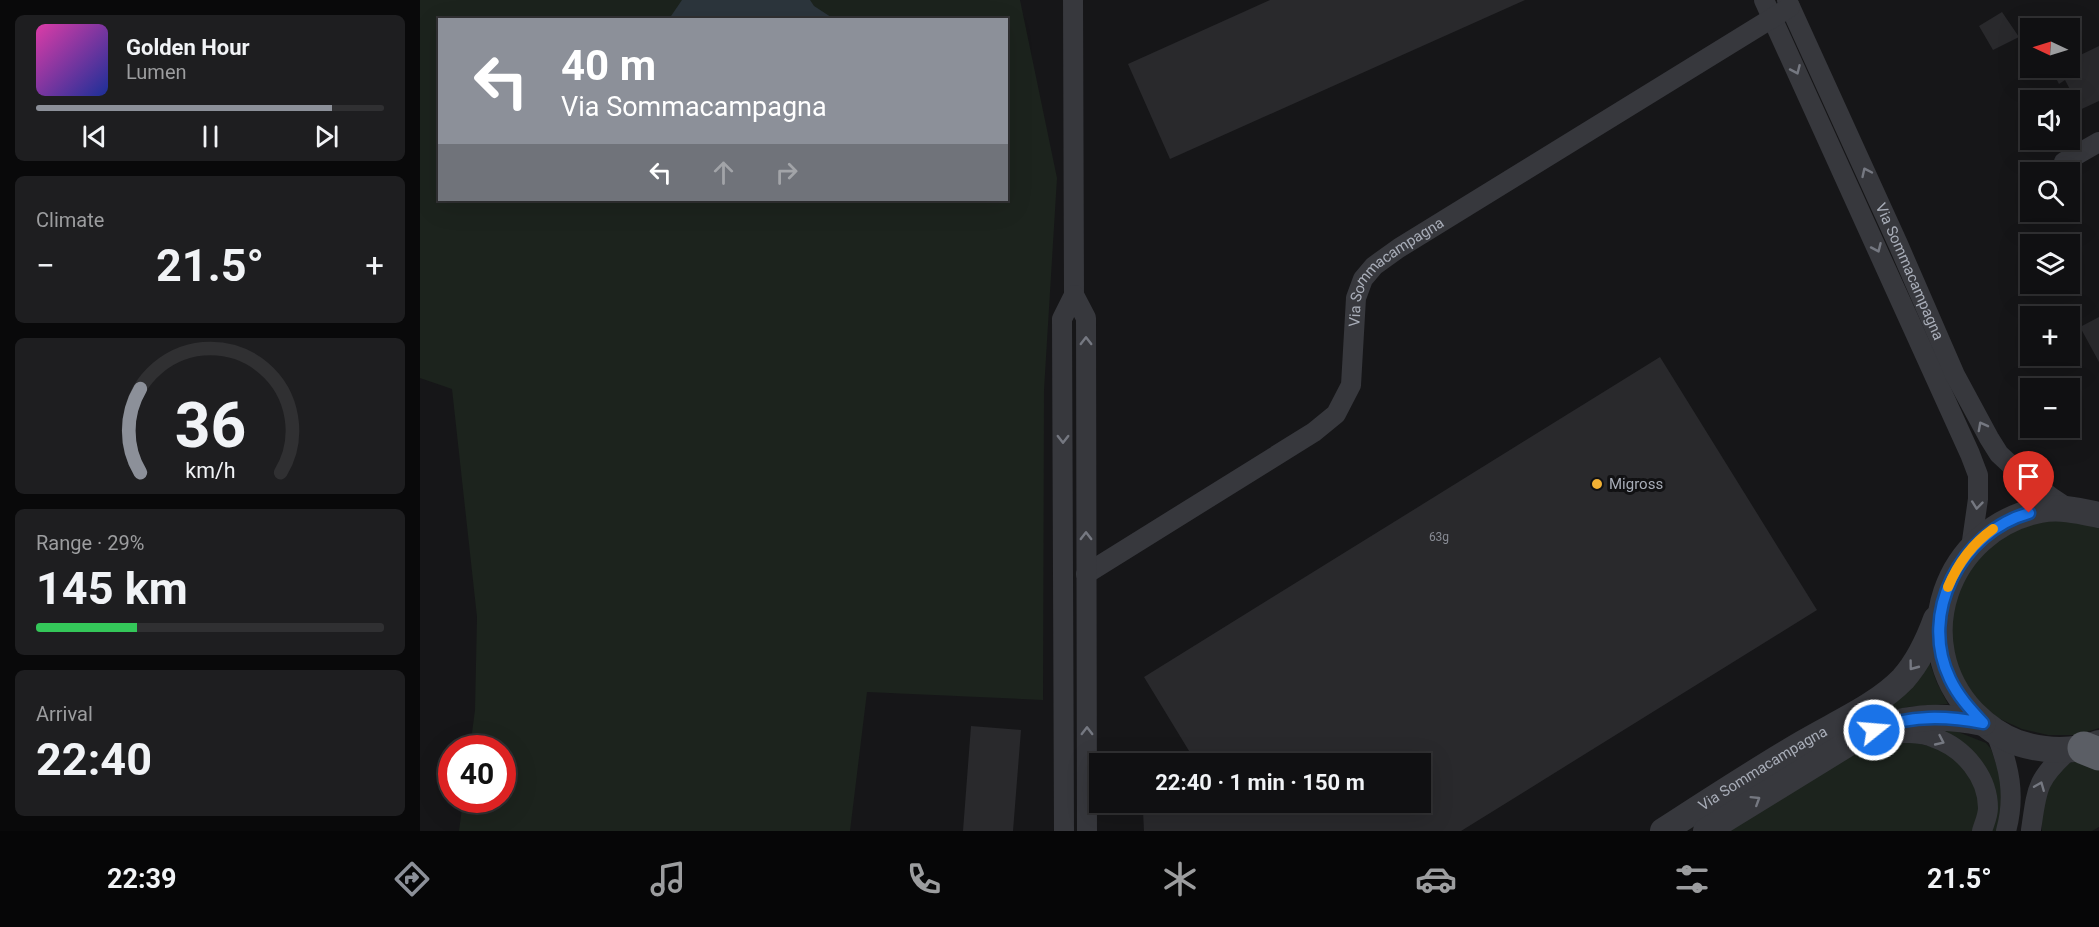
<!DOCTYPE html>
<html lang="en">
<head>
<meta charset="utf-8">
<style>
  :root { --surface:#101012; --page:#1e1e20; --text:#f1f3f6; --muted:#9c9d9f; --line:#303032; --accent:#8c9099 }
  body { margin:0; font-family:Roboto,sans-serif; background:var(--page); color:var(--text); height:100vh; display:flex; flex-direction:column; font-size:22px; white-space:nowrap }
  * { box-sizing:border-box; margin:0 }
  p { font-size:20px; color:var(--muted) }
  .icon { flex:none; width:33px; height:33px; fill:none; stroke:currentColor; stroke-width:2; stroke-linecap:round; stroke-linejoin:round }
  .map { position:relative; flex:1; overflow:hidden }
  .drawer { display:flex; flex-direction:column; gap:15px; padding:15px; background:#09090a; width:420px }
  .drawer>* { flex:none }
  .guide { position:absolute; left:18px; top:18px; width:570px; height:183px; border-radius:0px; box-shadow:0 6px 24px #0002,0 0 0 2px var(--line); background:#8c9099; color:#fff; overflow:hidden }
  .needle { width:39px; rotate:274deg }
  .tools { position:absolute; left:1600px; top:18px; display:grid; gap:12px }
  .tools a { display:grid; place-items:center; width:60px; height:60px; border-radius:0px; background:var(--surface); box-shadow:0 6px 24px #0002,0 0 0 2px var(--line); font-size:30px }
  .speed { position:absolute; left:18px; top:735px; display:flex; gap:12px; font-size:30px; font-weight:700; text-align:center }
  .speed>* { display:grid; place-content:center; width:78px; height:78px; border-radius:50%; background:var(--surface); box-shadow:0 6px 24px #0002,0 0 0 2px var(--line); line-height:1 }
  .speed .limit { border:9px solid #d22; background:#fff; color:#111 }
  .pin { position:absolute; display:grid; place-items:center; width:51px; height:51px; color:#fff; margin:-62px -26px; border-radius:50% 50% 50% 0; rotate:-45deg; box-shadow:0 0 6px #0007 }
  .pin .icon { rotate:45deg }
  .me { position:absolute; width:66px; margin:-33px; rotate:73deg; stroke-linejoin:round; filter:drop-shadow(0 0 4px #0008) }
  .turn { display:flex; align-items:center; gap:21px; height:126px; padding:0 24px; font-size:27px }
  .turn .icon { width:78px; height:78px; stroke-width:2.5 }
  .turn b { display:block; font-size:42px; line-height:51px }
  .lanes { display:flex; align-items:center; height:57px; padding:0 24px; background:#0003; justify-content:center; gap:30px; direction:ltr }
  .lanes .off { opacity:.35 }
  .big { font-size:45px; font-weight:700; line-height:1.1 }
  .drawer .card { flex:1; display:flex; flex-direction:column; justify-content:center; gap:9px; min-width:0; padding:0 21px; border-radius:9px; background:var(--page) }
  .drawer .dial { align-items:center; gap:0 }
  .dial svg { height:156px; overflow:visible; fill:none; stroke:var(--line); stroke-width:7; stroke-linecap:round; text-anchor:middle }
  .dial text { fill:var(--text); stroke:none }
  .song { display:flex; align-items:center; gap:18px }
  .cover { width:72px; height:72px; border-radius:9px; background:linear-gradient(135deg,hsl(320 70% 55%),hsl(230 70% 35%)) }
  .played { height:6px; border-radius:3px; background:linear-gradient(90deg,var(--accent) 85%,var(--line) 85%) }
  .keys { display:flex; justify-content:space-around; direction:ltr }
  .heat { display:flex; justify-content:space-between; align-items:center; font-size:33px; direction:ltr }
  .charge { height:9px; border-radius:4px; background:linear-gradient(90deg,#34c759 29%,var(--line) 0) }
  .trip { position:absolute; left:669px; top:753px; width:342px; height:60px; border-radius:0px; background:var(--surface); box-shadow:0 6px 24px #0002,0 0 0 2px var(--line); font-weight:700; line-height:60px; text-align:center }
  .tab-bar { display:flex; height:96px; justify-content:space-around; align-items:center; background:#060607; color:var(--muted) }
  .tab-bar .icon { width:42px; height:42px }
  .tab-bar .on { color:var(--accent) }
  .tab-bar b { font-size:27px; color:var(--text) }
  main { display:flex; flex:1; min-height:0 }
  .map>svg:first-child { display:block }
</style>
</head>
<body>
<main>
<section class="drawer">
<div class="card">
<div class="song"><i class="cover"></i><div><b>Golden Hour</b><p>Lumen</p></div></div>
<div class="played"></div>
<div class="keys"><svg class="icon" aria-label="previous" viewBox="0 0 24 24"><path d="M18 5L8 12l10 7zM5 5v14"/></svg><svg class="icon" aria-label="pause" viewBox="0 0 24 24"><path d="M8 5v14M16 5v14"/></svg><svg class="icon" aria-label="next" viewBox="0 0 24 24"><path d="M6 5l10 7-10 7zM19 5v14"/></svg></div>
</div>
<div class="card"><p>Climate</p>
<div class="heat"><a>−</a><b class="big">21.5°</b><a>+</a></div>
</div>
<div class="card dial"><svg viewBox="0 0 100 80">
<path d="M14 69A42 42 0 1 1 86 69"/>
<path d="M14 69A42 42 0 0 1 14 26" stroke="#8c9099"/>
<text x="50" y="56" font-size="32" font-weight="700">36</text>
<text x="50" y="72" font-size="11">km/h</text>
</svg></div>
<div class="card"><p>Range · 29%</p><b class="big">145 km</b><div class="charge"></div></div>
<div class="card"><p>Arrival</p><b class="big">22:40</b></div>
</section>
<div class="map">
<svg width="1679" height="831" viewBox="0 0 1679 831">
  <rect width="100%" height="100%" fill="#161618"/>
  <path fill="#1c231d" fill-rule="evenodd" d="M0,0H600L637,178L624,390L623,700L447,692L430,831H39L43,800H82V748H50L55,710L57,617L32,389L0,378ZM20,20H586V200H20Z
    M1630,518L1679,527V728L1658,735H1628L1602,729L1578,718L1553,697L1533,659L1530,621L1540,580L1578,537Z
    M1509,661L1517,683L1528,704L1487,707L1452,717L1267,831H1257Z
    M1517,728L1533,730L1566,743L1571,749L1583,784L1579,831H1567L1573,805Z
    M1482,739L1531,752L1559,789V809L1553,831H1309L1444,744Z
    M1656,761L1679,767V827L1672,831H1622V799L1640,766Z"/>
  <path fill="#2c353c" d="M262,0H390L394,6L414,19H249Z"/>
  <path fill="#29292c" d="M850,0H1105L750,159L708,64Z
    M1582,12L1599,37L1573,50L1559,26Z
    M1679,46V101L1653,113L1650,108V101L1655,99L1645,80L1639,84L1632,70L1637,68H1650V60Z
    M1679,317V362L1660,327Z
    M1240,357L1397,610L1041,831H724L723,811L737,802H1000V764H777L724,677Z
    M1616,379L1621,388H1611V415L1600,388Z
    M551,726L601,730L593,831H543Z"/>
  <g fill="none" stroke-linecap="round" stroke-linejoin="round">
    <g stroke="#37383d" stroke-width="20">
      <path d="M653,0L654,295"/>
      <path d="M1344,0L1550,454L1558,475V499L1551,548"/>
      <path id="s1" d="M1367,0L1478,244L1535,375L1569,438L1579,454L1593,467L1631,497L1649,509"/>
      <path d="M1644,162L1679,142"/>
      <path id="s2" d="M666,574L894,432L916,414L931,385L936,298L943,279L954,266L979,248L1370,7"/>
      <path d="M1576,733C1589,766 1596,795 1586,831"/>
      <path d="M1459,734C1477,733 1499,731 1515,738C1544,748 1568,777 1568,808C1568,816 1564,824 1562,831"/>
      <path d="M1611,830C1617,789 1616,780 1648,751"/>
      <path d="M644,831L642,319L654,295L666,318L667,831"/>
    </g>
    <g stroke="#37383d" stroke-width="26">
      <path d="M1679,515C1660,511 1640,506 1620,510C1526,529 1486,642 1553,713C1566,726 1581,737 1598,743C1626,752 1652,753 1679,743"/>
      <path id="s3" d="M1243,831C1289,801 1335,771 1383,743C1415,724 1457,706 1483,679C1499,661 1508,641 1516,619"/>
      <path d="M1286,831L1442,735C1484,716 1518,714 1563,723"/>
    </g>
    <path stroke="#5b5e65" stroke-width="33" d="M1664,748L1679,754"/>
  </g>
  <defs><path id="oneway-chevron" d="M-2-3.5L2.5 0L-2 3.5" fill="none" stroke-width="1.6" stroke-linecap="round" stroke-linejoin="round" transform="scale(1.5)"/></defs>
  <g stroke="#757881">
    <use href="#oneway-chevron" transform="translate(1376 70) rotate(66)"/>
    <use href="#oneway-chevron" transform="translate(1446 172) rotate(-115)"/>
    <use href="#oneway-chevron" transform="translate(1457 248) rotate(66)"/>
    <use href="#oneway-chevron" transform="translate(666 341) rotate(-90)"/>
    <use href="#oneway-chevron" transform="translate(1562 426) rotate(-118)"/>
    <use href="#oneway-chevron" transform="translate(643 439) rotate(90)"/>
    <use href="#oneway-chevron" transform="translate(1557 505) rotate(96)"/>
    <use href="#oneway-chevron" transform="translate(666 536) rotate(-90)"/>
    <use href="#oneway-chevron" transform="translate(1493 666) rotate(127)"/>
    <use href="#oneway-chevron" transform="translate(667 731) rotate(-90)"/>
    <use href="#oneway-chevron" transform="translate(1520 741) rotate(25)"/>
    <use href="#oneway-chevron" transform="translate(1620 786) rotate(-68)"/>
    <use href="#oneway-chevron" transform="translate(1336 800) rotate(-32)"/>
  </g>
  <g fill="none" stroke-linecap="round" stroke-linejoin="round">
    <defs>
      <path id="route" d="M1454,730C1489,714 1527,716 1563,723C1550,709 1538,696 1530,679C1498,613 1541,532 1609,513"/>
    </defs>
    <use href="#route" stroke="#114b97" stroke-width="15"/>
    <use href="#route" stroke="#1a73e8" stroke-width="10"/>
    <path stroke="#f59e0b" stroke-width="10" d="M1528,587C1538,563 1552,544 1573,529"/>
  </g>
  <circle fill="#f2b134" stroke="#111113" stroke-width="2" cx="1177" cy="484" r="6"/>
  <g text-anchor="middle" stroke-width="6" stroke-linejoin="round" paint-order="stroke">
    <g font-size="12" fill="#888b94">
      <text x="1019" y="541">63g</text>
    </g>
    <g font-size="15" fill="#a8adb8" stroke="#111113">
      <text dy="5" stroke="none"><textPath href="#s1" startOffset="298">Via Sommacampagna</textPath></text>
      <text dy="5" stroke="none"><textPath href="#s2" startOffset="462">Via Sommacampagna</textPath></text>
      <text dy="5" stroke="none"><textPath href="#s3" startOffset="118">Via Sommacampagna</textPath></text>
    </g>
    <g font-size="15" fill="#a8adb8" stroke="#111113" text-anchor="start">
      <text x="1189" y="489">Migross</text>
    </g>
  </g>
</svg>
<div class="tools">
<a><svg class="needle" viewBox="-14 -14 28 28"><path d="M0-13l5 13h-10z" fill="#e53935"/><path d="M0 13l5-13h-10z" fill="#9c9d9f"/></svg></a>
<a><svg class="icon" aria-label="sound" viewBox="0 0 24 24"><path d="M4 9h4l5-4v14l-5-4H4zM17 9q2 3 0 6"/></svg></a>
<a><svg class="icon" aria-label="search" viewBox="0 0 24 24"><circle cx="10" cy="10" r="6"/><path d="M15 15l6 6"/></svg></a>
<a><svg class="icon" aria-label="layers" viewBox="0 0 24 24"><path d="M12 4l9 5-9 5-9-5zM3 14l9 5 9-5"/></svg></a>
<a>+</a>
<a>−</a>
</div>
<div class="speed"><div class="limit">40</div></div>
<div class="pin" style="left:1609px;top:513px;background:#d93025"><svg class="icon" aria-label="arrive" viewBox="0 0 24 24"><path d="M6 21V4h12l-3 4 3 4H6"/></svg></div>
<svg class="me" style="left:1454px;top:730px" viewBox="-20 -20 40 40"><circle r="17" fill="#1a73e8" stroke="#fff" stroke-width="3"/><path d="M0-11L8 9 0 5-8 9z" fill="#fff"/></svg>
<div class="trip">22:40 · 1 min · 150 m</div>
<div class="guide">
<div class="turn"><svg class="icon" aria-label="left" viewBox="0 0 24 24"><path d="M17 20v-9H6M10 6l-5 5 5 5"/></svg><div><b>40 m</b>Via Sommacampagna</div></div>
<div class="lanes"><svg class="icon" aria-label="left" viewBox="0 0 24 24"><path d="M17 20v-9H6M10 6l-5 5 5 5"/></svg><svg class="icon off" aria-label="ahead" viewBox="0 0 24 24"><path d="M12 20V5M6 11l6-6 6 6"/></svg><svg class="icon off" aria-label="right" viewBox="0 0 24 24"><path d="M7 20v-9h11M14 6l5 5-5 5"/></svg></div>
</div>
</div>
</main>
<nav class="tab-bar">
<b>22:39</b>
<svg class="icon on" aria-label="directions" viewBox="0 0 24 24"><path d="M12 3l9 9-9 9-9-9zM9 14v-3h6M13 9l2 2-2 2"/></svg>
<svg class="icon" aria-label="music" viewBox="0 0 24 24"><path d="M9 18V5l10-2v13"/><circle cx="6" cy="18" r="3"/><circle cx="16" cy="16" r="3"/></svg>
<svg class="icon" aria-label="phone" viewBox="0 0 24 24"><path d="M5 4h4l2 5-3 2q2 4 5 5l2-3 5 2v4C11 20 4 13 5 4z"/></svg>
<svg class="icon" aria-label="climate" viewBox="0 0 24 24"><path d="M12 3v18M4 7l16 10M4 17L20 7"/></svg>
<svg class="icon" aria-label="car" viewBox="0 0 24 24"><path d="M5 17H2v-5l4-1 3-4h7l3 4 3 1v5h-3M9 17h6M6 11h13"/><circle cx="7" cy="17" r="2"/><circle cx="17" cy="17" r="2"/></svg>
<svg class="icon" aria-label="filters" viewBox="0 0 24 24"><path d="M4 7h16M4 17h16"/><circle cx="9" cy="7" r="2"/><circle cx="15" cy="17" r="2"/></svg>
<b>21.5°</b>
</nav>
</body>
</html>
